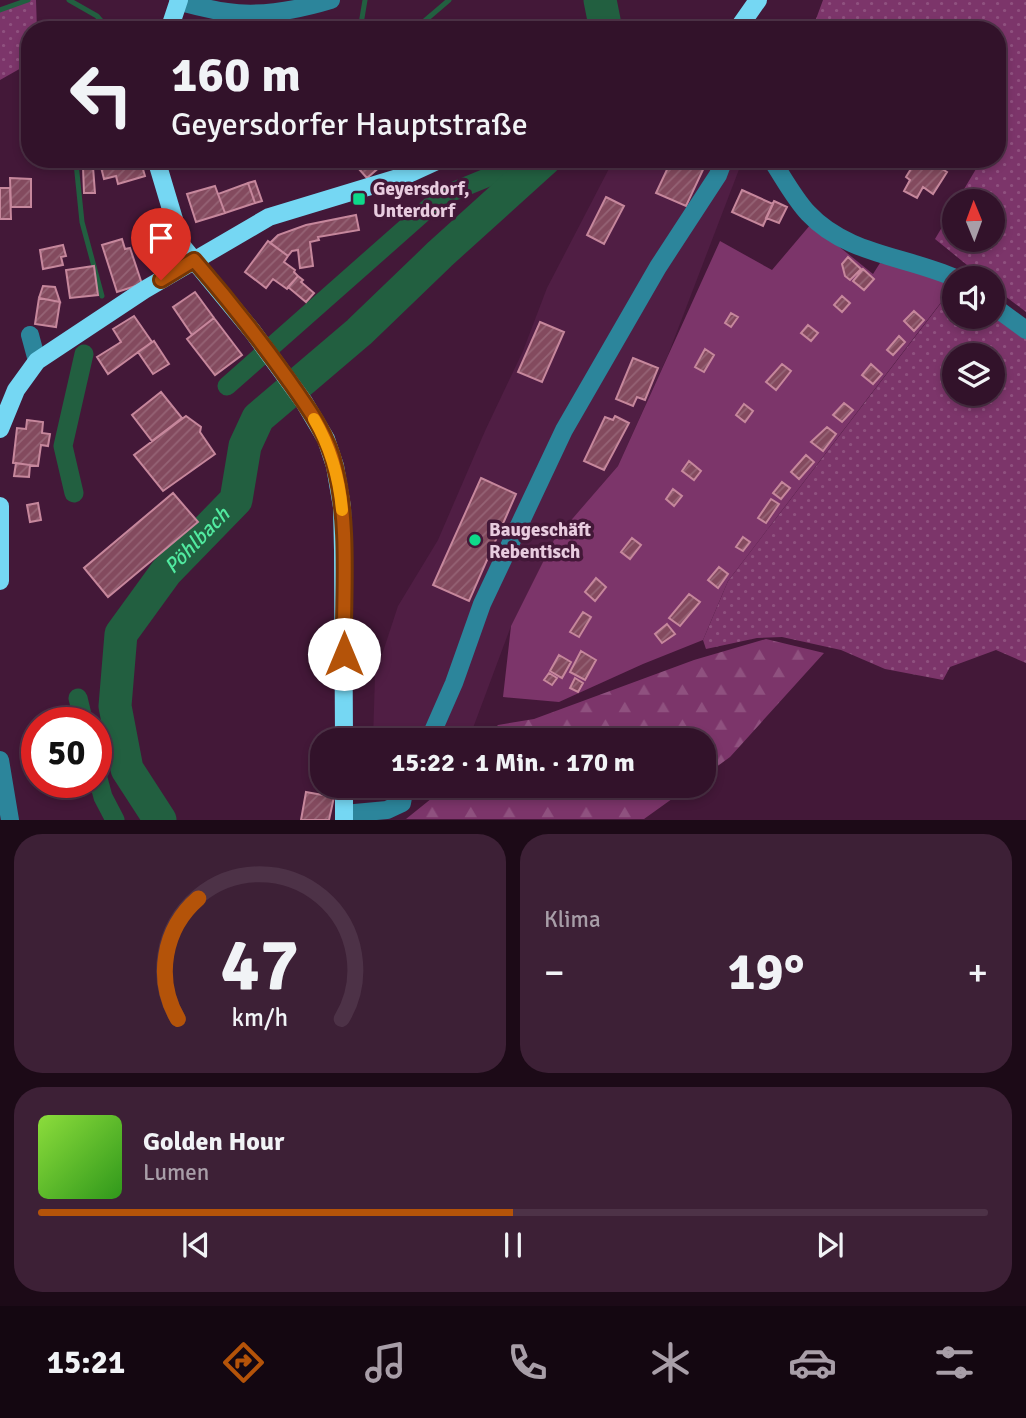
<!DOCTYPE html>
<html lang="de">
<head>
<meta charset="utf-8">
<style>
  :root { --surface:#32122a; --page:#3d2036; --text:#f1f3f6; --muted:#a89ea8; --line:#4d3247; --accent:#b45309 }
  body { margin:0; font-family:Signika,sans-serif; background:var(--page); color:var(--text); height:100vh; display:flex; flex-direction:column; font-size:26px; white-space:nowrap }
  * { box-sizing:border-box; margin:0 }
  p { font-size:23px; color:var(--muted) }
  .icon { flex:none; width:38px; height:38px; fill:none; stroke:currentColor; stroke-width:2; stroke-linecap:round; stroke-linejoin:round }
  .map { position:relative; height:820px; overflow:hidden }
  .drawer { display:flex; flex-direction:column; gap:14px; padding:14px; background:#1c0a17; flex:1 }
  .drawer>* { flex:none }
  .hud { position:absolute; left:21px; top:21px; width:985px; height:147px; border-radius:28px; box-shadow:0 4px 10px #0003,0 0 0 2px var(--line); background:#32122a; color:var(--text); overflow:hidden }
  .needle { width:46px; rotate:359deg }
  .buttons { position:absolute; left:942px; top:189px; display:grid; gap:14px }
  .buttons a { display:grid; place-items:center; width:63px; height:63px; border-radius:50%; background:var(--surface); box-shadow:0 4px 10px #0003,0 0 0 2px var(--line); font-size:35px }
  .speed { position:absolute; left:21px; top:707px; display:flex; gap:14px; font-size:35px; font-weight:700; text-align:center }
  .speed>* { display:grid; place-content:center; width:91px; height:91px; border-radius:50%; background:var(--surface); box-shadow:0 4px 10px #0003,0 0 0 2px var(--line); line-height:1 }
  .speed .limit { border:10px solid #d22; background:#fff; color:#111 }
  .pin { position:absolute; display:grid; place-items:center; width:60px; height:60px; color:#fff; margin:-72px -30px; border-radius:50% 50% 50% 0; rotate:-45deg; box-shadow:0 0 7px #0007 }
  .pin .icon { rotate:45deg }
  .me { position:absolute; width:77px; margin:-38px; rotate:0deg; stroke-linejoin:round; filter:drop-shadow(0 0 5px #0008) }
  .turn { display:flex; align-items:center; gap:24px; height:147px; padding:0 35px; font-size:32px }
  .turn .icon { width:91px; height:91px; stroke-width:2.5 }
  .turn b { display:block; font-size:49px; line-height:60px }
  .big { font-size:52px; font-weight:700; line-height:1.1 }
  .drawer .tile { flex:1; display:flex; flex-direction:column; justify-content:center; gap:10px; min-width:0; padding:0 24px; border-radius:28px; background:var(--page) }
  .drawer .dial { align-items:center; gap:0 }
  .dial svg { height:182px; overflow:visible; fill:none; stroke:var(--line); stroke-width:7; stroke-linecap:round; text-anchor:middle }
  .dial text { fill:var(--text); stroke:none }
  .song { display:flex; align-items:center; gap:21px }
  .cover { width:84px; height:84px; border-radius:10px; background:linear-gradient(135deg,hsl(90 70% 55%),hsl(110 70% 35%)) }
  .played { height:7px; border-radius:4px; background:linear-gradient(90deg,var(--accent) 50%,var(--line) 50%) }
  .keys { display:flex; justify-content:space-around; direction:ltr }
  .heat { display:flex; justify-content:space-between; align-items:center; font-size:38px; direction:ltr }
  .drawer .tiles { flex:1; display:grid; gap:14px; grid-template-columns:1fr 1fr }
  .tile:last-child { grid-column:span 2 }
  .trip { position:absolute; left:310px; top:728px; width:406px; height:70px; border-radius:28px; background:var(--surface); box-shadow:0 4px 10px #0003,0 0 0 2px var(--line); font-weight:700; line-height:70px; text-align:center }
  .tab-bar { display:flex; height:112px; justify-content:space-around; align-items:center; background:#140711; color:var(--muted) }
  .tab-bar .icon { width:49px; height:49px }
  .tab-bar .selected { color:var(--accent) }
  .tab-bar b { font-size:32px; color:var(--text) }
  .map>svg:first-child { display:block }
</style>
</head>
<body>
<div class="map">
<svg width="1026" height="820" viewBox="0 0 1026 820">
  <defs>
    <pattern id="grass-dots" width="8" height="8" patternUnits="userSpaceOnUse" patternTransform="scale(1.75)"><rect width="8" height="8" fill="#7c356a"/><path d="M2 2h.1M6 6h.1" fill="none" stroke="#8f517f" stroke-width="1.8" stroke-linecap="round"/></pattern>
    <pattern id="forest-firs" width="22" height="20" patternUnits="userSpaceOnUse" patternTransform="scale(1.75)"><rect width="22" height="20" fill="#7c356a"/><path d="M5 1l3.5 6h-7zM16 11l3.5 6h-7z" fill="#8f517f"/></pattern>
    <pattern id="building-hatch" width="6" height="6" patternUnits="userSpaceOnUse" patternTransform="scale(1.75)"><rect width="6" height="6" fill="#834a5e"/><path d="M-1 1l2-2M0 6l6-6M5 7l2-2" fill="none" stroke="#956375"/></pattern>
  </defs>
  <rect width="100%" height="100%" fill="#431838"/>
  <path fill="#501e44" d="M614,159H743L668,355L618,466L554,541L511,626L473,728L467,740H373L375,676L398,606L438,540L485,431L523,351L547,288Z"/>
  <path fill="url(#grass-dots)" fill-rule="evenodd" d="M28,0H36L37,30H30V63L0,80V10Z
    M823,0H1026V312L992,286V278H983L935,239L954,207V240H992V201H957L976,169L963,159H998V30H812Z
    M954,286V317H992V305L1026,330V663L996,650L950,667L943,680L885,669L841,650L782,637L757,638L706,649L703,640L728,581ZM954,355H992V394H954Z"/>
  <path fill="url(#forest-firs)" d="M766,639L824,653L730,757L704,776V740H484L498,725L534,719L694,660Z
    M447,786H690L644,819H406Z"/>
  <path fill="#7c356a" d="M811,224L873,274L880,263L922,269L952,288L728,581L703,640L643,664L559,702L503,697L511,626L554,540L618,466L720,241L772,270Z"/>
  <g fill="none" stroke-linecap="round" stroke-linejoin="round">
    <path stroke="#225f40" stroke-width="5" d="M69,0L97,16L109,30
      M0,10L28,0
      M360,30L365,0
      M414,30L449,0
      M79,159L76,163L82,222L102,296"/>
    <path stroke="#225f40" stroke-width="19" d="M227,386L442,196L533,159
      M74,493L63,446L84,354
      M78,698L84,723
      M96,771L103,797L115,820"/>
    <g stroke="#225f40" stroke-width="33">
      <path d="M600,0L606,30"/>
      <path id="s1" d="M160,820L127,769L115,706L121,634L166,572L236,500L245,446L258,418L359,332L440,254L545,159"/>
    </g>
  </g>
  <path fill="url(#building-hatch)" stroke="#c6879c" stroke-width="2" d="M131,21L145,27L143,30H127Z
    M110,159H140L145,176L118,184L116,176L104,179L101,167L111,164Z
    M350,159H389L367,178Z
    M672,159H708L686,206L656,193Z
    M917,159H926L947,172L933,194L923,187L917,198L904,191L910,180L906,177Z
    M83,167H93L95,193H84Z
    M10,178L31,179V207H11Z
    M255,181L262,201L255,203L248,183Z
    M248,183L255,203L225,213L218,194Z
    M215,186L225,213L196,222L187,194Z
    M0,188H10L11,219H0Z
    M742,190L773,204L763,226L732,212Z
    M606,197L624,206L604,244L587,235Z
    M774,201L787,207L779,223L766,218Z
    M356,215L359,230L318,237L319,240L310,242L313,266L300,268L298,250L292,251L288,256L270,243L278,235L306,225Z
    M122,239L125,249L130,248L142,284L117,292L102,245Z
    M268,241L288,256L284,262L295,270L294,272L298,276L287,289L273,279L266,288L245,272Z
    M63,245L66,256L61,257L63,265L43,269L40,250Z
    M848,257L861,269L850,280L845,276L842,264Z
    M94,266L98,295L70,298L66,270Z
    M863,269L874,279L864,290L853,281Z
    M298,276L303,280L301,282L314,293L306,302L288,287Z
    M43,286L55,287L60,302L39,298Z
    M195,292L214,318L192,335L173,307Z
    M842,296L850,303L842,312L834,305Z
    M39,298L60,302L56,327L35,324Z
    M914,311L924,320L914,331L904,321Z
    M731,313L738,317L731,327L725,323Z
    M134,316L152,342L108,374L97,357L121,342L113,329Z
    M214,318L242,355L215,375L187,339Z
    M540,322L564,332L542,382L518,372Z
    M808,325L818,333L811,341L801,333Z
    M899,336L905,342L893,355L887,350Z
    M154,341L169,364L153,374L138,352Z
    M705,349L714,355L704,372L695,367Z
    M633,358L658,368L645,400L637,397L633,406L616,399Z
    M782,364L791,371L776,390L766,382Z
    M871,364L882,374L873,384L862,375Z
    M161,392L182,418L152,441L132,415Z
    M844,403L853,410L842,422L833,415Z
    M744,404L753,411L745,422L736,415Z
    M186,416L201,427L200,432L215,454L163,491L134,455Z
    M615,416L629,423L604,470L584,461L605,417L613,420Z
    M27,420L43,422L42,433L50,434L48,446L41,445L38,466L13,463L17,428L26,429Z
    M827,427L836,434L823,451L811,442Z
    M806,455L814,462L799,479L791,472Z
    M689,461L701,471L694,480L682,471Z
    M16,463L30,465L29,477L14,476Z
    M481,478L516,494L469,601L433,585Z
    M782,482L790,488L781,499L773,493Z
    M673,489L682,496L674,506L666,499Z
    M173,493L198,522L108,597L84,568Z
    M771,499L779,504L766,523L758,518Z
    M38,503L41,520L30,522L27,505Z
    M743,537L750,542L743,551L736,547Z
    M632,538L641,545L630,559L621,552Z
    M719,567L728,574L718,588L708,580Z
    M596,578L606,587L595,601L585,592Z
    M689,594L700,602L680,626L669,618Z
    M583,612L591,617L579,637L570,632Z
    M667,624L675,634L662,643L655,634Z
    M581,651L596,660L585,680L570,672Z
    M559,655L571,662L562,678L550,671Z
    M549,673L557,678L552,685L544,680Z
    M575,678L583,683L578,692L570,688Z
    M306,792L334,797L329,820H301Z"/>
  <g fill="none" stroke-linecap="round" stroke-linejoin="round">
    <path stroke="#2c859b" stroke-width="18" d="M178,2C194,5 211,10 227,12C261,17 298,10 331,0
      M771,159C783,177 794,198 808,213C847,255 906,256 955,278
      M992,305L1026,330
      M30,335L37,361
      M429,740L454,683L482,604L564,430L658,267L718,175L724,159
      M0,760L10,820
      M344,814L387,810L402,803L405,786"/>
    <path stroke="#75d7f3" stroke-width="18" d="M169,30L179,0
      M737,30L758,0
      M156,159L182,246L253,332L304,402L326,439L335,466L342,507L343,550L344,740
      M0,429L16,390L37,361L144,290L269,217L404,176L441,159
      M0,506V581
      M344,786V820"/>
  </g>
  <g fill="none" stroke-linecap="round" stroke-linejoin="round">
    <defs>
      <path id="route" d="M161,280L194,260C227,298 258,337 287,378C306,405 328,434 335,467C350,527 343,592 344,654"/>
    </defs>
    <use href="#route" stroke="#753606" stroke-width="18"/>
    <use href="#route" stroke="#b45309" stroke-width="12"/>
    <path stroke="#f59e0b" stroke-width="12" d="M314,419C331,448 339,477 342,510"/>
  </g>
  <g fill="#0ed98a" stroke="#431838" stroke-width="2.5">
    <rect x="352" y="192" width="14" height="14" rx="3.5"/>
    <circle cx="475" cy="540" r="7"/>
  </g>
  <g text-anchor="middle" stroke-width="7" stroke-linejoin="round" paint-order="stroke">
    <g font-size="19" font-weight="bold" fill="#e8ccdf" stroke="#431838" text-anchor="start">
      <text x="373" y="195">Geyersdorf,<tspan x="373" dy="22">Unterdorf</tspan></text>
      <text x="489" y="536">Baugeschäft<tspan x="489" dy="22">Rebentisch</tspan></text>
    </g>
    <g font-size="21" font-style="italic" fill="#51eaa0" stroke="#431838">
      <text dy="7" stroke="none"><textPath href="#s1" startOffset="318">Pöhlbach</textPath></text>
    </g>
  </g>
</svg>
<div class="buttons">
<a><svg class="needle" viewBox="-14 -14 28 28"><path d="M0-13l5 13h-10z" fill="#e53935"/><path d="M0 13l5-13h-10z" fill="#a89ea8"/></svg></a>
<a><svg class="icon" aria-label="sound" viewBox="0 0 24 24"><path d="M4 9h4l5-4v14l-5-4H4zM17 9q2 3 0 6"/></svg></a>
<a><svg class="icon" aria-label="layers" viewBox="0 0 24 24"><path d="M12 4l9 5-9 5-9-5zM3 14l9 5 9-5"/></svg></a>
</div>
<div class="speed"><div class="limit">50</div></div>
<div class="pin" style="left:161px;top:280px;background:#d93025"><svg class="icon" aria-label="arrive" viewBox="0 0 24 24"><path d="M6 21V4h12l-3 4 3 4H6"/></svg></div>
<svg class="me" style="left:344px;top:654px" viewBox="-20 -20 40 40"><circle r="19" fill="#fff"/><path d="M0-13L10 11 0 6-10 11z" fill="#b45309"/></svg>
<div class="trip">15:22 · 1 Min. · 170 m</div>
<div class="hud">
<div class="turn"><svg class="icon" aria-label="left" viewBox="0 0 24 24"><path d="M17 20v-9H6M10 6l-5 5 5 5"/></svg><div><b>160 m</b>Geyersdorfer Hauptstraße</div></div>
</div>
</div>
<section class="drawer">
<div class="tiles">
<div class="tile dial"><svg viewBox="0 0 100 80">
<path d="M14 69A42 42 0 1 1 86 69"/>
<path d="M14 69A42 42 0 0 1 23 16" stroke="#b45309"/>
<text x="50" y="56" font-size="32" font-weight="700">47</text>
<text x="50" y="72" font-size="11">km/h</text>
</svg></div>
<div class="tile"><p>Klima</p>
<div class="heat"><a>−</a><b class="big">19°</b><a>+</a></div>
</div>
<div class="tile">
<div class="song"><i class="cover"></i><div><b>Golden Hour</b><p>Lumen</p></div></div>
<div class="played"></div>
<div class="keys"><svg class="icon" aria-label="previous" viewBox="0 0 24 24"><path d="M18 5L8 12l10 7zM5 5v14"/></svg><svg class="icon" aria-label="pause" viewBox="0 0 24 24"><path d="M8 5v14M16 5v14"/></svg><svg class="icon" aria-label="next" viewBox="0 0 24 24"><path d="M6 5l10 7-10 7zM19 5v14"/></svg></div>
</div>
</div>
</section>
<nav class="tab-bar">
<b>15:21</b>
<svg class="icon selected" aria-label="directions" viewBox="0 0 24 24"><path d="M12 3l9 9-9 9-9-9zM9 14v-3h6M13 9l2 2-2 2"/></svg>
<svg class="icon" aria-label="music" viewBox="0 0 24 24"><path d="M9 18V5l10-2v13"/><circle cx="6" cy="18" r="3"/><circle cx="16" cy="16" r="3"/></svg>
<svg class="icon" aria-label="phone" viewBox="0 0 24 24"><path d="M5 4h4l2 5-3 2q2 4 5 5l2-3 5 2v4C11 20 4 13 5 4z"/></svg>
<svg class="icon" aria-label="climate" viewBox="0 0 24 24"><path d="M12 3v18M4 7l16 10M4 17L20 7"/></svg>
<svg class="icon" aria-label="car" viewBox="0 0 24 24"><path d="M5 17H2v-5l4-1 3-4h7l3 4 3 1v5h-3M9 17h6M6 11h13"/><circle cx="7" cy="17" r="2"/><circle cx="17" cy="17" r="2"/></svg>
<svg class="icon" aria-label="filters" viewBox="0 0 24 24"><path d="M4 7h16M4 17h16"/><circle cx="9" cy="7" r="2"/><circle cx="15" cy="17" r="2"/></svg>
</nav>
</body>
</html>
